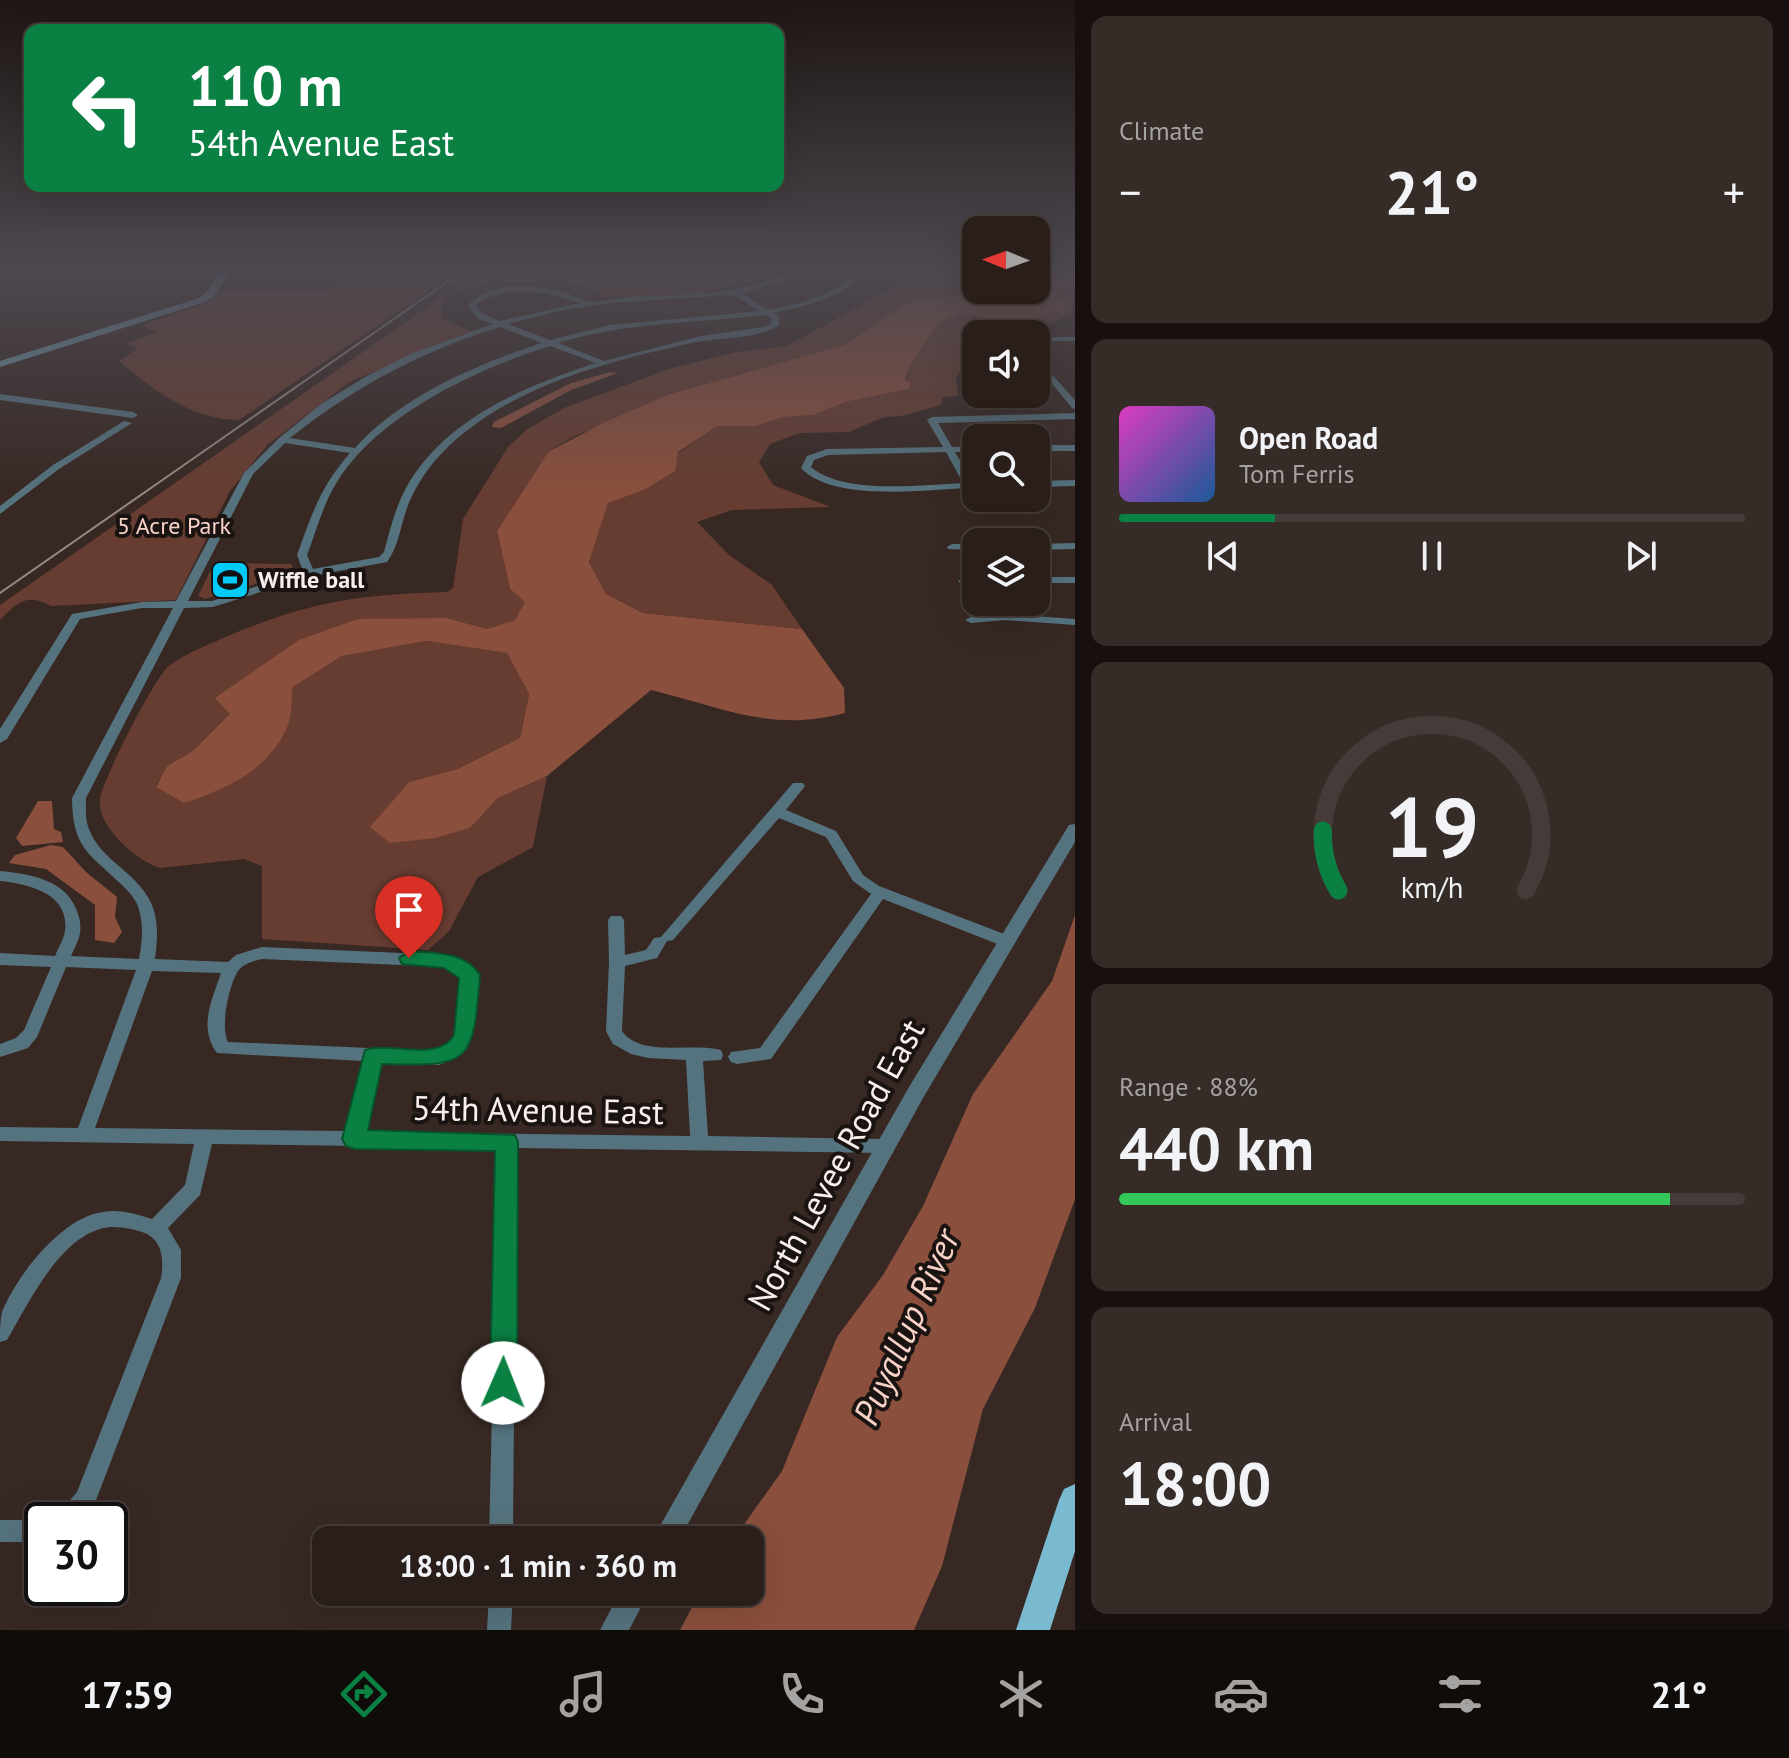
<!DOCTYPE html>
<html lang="en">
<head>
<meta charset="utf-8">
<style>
  :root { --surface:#291e1a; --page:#352b27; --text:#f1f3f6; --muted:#a5a2a2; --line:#453c39; --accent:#0b8043 }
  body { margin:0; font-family:"PT Sans",sans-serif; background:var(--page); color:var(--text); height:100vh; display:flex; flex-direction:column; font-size:30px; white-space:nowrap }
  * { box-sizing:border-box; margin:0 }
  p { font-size:26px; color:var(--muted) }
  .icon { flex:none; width:44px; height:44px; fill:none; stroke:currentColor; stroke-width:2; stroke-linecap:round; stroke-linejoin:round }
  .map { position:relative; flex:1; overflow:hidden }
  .side { display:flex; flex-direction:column; gap:16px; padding:16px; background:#17100e; width:714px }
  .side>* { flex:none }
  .hud { position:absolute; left:24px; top:24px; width:760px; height:168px; border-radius:16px; box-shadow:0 8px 32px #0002,0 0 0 2px var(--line); background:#0b8043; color:#fff; overflow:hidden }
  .needle { width:52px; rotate:271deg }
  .tools { position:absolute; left:962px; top:216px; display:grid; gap:16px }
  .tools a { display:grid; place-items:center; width:88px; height:88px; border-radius:16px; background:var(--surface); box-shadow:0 8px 32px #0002,0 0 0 2px var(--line); font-size:40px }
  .speed { position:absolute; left:24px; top:1502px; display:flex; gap:16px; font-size:40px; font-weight:700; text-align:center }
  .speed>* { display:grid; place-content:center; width:104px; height:104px; border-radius:50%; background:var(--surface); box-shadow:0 8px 32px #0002,0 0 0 2px var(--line); line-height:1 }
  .speed .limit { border:4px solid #111; border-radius:12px; background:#fff; color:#111 }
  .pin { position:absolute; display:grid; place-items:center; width:68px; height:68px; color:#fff; margin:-82px -34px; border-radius:50% 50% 50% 0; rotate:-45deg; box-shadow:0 0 8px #0007 }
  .pin .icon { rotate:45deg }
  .me { position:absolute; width:88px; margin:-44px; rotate:1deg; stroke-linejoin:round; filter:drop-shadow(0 0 6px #0008) }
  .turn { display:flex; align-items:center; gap:28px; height:168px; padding:0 32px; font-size:36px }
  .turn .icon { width:104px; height:104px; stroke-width:2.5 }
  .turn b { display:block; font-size:56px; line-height:68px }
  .big { font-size:60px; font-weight:800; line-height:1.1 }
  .side .tile { flex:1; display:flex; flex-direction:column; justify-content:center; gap:12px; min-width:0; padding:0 28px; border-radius:16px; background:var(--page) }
  .side .dial { align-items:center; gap:0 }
  .dial svg { height:208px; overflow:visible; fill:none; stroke:var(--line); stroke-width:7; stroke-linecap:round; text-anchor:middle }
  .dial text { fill:var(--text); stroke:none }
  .song { display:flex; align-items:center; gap:24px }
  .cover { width:96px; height:96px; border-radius:12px; background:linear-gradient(135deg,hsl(310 70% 55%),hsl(210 70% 35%)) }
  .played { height:8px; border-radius:4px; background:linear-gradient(90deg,var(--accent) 25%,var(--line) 25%) }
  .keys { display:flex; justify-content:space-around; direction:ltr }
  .heat { display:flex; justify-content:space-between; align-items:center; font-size:44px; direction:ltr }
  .charge { height:12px; border-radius:6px; background:linear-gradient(90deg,#34c759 88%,var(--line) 0) }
  .trip { position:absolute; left:312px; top:1526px; width:452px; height:80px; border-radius:16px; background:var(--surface); box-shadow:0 8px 32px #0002,0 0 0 2px var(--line); font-weight:800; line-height:80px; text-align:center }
  .dock { display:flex; height:128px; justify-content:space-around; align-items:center; background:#100c0a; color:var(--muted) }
  .dock .icon { width:56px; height:56px }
  .dock .selected { color:var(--accent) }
  .dock b { font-size:36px; color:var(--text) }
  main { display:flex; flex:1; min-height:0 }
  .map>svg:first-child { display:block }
</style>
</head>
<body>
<main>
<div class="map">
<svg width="1075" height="1630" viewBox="0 0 1075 1630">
  <rect width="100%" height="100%" fill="#372823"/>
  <path fill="#673d31" d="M415,266L463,267L239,420C192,420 153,390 119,361L138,348L126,344L156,332L142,325L205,304L222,290L323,291L360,277Z
    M477,266H785L776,272L693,296L604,297L585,286L557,281L490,282L461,291L451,283Z
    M951,266H976V289L957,297L913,298L847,344L670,394L571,438L548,452L497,531L510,589L526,602L515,620L487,629L447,618L216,698L231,714L193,751L167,766L156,786L184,803L288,724L293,687L342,656L428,641L507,653L529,693L520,738L457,769L409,782L371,827L436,838L470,828L498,798L547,776L533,847L478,877L449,931L428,950L262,939V866L244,859L160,868C137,861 96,826 100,799C102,781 156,674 170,665C190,651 213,643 235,633C313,601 364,594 447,592L453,588L463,519L508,447L526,430L564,408L669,369L736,352L787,346L900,284C915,277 940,277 951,266Z
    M1075,287L1072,314L1039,328H1000L976,334V347L970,349L969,357L956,378L958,396L942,397L941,405L902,416L884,417L849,432L800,433L770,444L759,462L773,485L831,507L732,510L697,522L729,555L772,585L802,629L643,613L606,594L589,562L608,502L646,489L678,453L718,426H756L784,417L814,415L846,402L909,389C898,364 926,347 936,324L961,314L981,316Z
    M442,297H448L441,305V318L473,332L351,381L267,445L230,491L176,600L51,606C27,593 18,602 0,620V605Z
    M214,563L291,564L295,572L205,599L198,596Z"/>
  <path fill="#8a4f3d" d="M1036,266H1075V287L1063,289L1055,296L1066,308C1040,319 1011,325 983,320L981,316L961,314L936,324C926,344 911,357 905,379L911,384L909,389L846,402L814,415L784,417L756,426H718L678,452L675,471L646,489L608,503L589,562L606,594L643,613L802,629L844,688L845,713C772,733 721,707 651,690L547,776L498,798L470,828L436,838L390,843L370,827L409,782L457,769L520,738L529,694L507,653L427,641L342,656L293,687C291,699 292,714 288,725C270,770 226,789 184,803L156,787L167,766L193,751L230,714L215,698L299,640L358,619L447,618L487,629L515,620L525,602L510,589L497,531L548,452L603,423L670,394L847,344L913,298L957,297L976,289L1036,290Z
    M610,372L618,373L571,390L501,428L492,427L494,422L571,383Z
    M38,801H52L54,829L61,832L63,842L22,846L16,838Z
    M51,845L63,847L86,872L117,897L115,917L122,932L114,943L95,940V905L46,869L9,863L15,855Z
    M1075,915V1199L1035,1308L983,1409L942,1566L914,1630H680L700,1592H750V1540H733L782,1471L837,1337L883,1275L923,1206L973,1094L1052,981Z"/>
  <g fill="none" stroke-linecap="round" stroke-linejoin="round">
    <path fill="#55737e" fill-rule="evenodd" d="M799,266H807L786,280L742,293L768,310C808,302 836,294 866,266H874C846,295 813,305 774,313L779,317V325C756,340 723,337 696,342C608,361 505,387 441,454C426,470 413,490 406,511C400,529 398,547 387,562L311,576L213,607L184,608L86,798C86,808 85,820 89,829C95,845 107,856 120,867C155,896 161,915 155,959L228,962L236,955L262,947L449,955L471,965L479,982L468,1048L457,1058L439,1065L380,1062L365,1132L690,1136L686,1060L648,1058L631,1054L613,1044L608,1035L606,1031L609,962L608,920L611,916H621L624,920L625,955L646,950L654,938L661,937L793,783H803L805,786L786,810L836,831L863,875L879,886L1012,937L1014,941L1012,945H1000L883,899L771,1059L737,1064L731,1062L728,1057L731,1052L760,1048L871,894L853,881L826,837L779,818L673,940L667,941L657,958L625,966L622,1031C641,1058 692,1042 721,1050L723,1055L721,1060L703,1061L708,1136L884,1139L890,1141L893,1146L890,1151L884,1153L516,1148L513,1540H489L498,1148L212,1144L200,1195L168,1228L181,1250V1278L93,1508L83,1520H57L60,1512L77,1492L161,1278C164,1260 163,1239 142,1232C129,1228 114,1225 100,1229C58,1241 28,1304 7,1340L0,1342C0,1333 0,1320 2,1312C17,1275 62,1217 103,1212C121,1209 135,1214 152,1219L185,1185L194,1144L0,1141V1127L78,1128L136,970L66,967L37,1037L28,1048L0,1057V1044L16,1038L24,1030L51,967L0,965V953L55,956C58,948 64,939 65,931C70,893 28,884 0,881V871C31,874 68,880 78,914C80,919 81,927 80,933C79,940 74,949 71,956L139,959C142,942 144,927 139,910C137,900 129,892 122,885C88,852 73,849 72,798L173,608H142L80,619L7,739L0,743V729L72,614L142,602L176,601L244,473L279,438L321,404L365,377L410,354L493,324L479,319L467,306C491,280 534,284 566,293C573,295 582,300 589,302C599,303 620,297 632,297C690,293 748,298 799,266ZM510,291L545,293L580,303L500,321L485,315L475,306L483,299ZM734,295L759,311L610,325L550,340L508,324L559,311L608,303ZM766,315L771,318V324L763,327L701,336L604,361L558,343C625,322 696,323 766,315ZM500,327L542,343C479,363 400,397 355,448L290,438C356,386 420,352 500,327ZM550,346L596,363C525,386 444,419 406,488C395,508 390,530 384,552L379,557L313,569L307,555C316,532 322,508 334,487C373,417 476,369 550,346ZM285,443L350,453C319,489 313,512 297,555L303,571L212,601H188L253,474ZM262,959L446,967L459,973L463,982L454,1040L438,1051L228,1042C220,1027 229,985 238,971C244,963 254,961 262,959ZM152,971L221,973C212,1000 198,1027 217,1053L363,1061L347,1131L95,1128Z
      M1036,337H1075V341H1036Z
      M1036,357L1075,400V409L1072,408L1036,364Z
      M0,394L133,412L138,415L133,418L0,400Z
      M1075,413V419L938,423L952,447L976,446V452H955L973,482H976V498H980H972L967,488C922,490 833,502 801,468L807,456L827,449L943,447L927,420L932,417ZM946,452L963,483C922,485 843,495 811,467L814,460L828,455Z
      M124,421L132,423L59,469L0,514V506L53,465Z
      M1036,445H1075V451H1036Z
      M1075,480V486L1036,487V481Z
      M1075,543V549L1036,550V544Z
      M952,544H976V550L948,549L947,547Z
      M1036,577H1075V583H1036Z
      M964,578H976V584L960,583L958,581Z
      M1005,614L1075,619V625L1005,620L971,623L965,620L971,617Z
      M0,1520H43L42,1542H0Z
      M489,1592H513L511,1630H487Z"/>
    <path fill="#55737e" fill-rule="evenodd" d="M1075,824V842L923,1098L679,1540H652L909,1087L1069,825Z
      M620,1592H649L629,1630H600Z"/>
    <path fill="#6b9bac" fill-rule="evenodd" d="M223,266H233L215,295L205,302L0,367V361L199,298L208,291Z"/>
    <path fill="#7abad0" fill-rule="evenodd" d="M1075,1484V1551L1050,1630H1016L1059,1500L1064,1489Z"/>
    <path stroke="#968985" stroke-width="2" d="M0,593L470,266"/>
  </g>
  <linearGradient id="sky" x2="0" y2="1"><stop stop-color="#1e1613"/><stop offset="0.54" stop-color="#4d4850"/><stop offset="1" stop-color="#4d4850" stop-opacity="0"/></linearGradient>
  <rect width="1075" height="494" fill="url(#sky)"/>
  <path fill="#0b8043" stroke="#07532c" stroke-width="2" d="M409,951C434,953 465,951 480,975C473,1063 472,1067 382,1064L368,1130L515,1135L518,1142L517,1383L513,1392L503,1396L494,1392L490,1383L495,1151L354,1149L346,1146L342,1139L365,1050C391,1041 438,1063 454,1035L459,978L444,968L402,964L399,958Z"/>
  <defs>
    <symbol id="stadium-square" viewBox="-11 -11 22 22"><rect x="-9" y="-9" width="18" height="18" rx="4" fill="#02cbf9" stroke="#191311"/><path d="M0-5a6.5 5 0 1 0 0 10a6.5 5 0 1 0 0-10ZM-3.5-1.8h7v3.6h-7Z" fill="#111"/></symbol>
  </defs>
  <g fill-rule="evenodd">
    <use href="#stadium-square" x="208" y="558" width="44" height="44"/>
  </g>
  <g text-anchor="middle" stroke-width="8" stroke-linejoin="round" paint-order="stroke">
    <g font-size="24" fill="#f8d2c6" stroke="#191311">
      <text x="174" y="534">5 Acre Park</text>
    </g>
    <g font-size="24" font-weight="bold" fill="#f9eeeb" stroke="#191311" text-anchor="start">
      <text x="258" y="588">Wiffle ball</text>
    </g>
    <g font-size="34" fill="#f9eeeb" stroke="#191311">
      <text transform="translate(538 1110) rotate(1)" y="12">54th Avenue East</text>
      <text transform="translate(836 1165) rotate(-61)" y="12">North Levee Road East</text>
    </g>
    <g font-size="36" font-style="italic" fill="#f9d2c7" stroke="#191311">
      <text transform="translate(906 1327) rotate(-66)" y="13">Puyallup River</text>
    </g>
  </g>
</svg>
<div class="tools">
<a><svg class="needle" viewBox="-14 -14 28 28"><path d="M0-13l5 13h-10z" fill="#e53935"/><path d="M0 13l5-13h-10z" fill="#a5a2a2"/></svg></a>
<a><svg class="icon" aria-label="sound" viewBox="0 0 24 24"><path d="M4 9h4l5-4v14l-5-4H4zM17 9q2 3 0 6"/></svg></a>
<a><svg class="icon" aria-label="search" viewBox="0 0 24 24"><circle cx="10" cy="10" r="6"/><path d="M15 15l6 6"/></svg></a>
<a><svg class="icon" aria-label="layers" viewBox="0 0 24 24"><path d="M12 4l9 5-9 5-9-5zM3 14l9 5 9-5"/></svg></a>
</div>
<div class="speed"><div class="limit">30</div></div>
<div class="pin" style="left:409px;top:958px;background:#d93025"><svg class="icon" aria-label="arrive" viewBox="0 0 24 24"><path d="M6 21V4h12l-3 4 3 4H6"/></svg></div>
<svg class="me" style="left:503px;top:1383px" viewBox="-20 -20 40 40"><circle r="19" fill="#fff"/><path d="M0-13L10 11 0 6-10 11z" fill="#0b8043"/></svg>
<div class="trip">18:00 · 1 min · 360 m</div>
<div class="hud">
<div class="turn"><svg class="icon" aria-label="left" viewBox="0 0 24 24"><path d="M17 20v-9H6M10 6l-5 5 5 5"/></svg><div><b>110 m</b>54th Avenue East</div></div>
</div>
</div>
<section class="side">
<div class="tile"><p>Climate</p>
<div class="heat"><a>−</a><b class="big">21°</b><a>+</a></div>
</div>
<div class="tile">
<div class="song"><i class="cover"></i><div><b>Open Road</b><p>Tom Ferris</p></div></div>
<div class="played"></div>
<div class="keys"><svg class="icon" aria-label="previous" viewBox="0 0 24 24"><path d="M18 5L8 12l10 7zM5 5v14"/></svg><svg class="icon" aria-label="pause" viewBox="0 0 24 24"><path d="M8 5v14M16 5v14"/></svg><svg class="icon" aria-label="next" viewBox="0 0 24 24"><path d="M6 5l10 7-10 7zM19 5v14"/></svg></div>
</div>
<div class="tile dial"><svg viewBox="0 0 100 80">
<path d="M14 69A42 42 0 1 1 86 69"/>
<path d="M14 69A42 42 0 0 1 8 46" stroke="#0b8043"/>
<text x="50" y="56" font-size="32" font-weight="700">19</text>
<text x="50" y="72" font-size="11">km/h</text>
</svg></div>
<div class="tile"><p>Range · 88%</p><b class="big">440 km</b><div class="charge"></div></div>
<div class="tile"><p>Arrival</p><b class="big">18:00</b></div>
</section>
</main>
<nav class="dock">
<b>17:59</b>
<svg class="icon selected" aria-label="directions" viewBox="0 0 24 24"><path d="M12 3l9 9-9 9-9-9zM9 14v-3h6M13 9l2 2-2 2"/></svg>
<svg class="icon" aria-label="music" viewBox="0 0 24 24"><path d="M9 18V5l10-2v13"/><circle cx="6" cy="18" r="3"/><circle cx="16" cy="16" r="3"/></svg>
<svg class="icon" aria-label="phone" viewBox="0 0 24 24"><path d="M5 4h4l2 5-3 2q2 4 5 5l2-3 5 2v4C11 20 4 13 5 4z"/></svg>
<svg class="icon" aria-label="climate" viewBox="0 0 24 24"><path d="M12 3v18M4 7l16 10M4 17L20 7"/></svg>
<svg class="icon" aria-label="car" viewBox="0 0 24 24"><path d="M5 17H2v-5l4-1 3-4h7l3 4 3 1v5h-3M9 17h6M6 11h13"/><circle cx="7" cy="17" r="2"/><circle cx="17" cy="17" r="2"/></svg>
<svg class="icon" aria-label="filters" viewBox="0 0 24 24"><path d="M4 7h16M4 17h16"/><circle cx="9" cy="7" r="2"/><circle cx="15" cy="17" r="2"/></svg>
<b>21°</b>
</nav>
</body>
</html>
